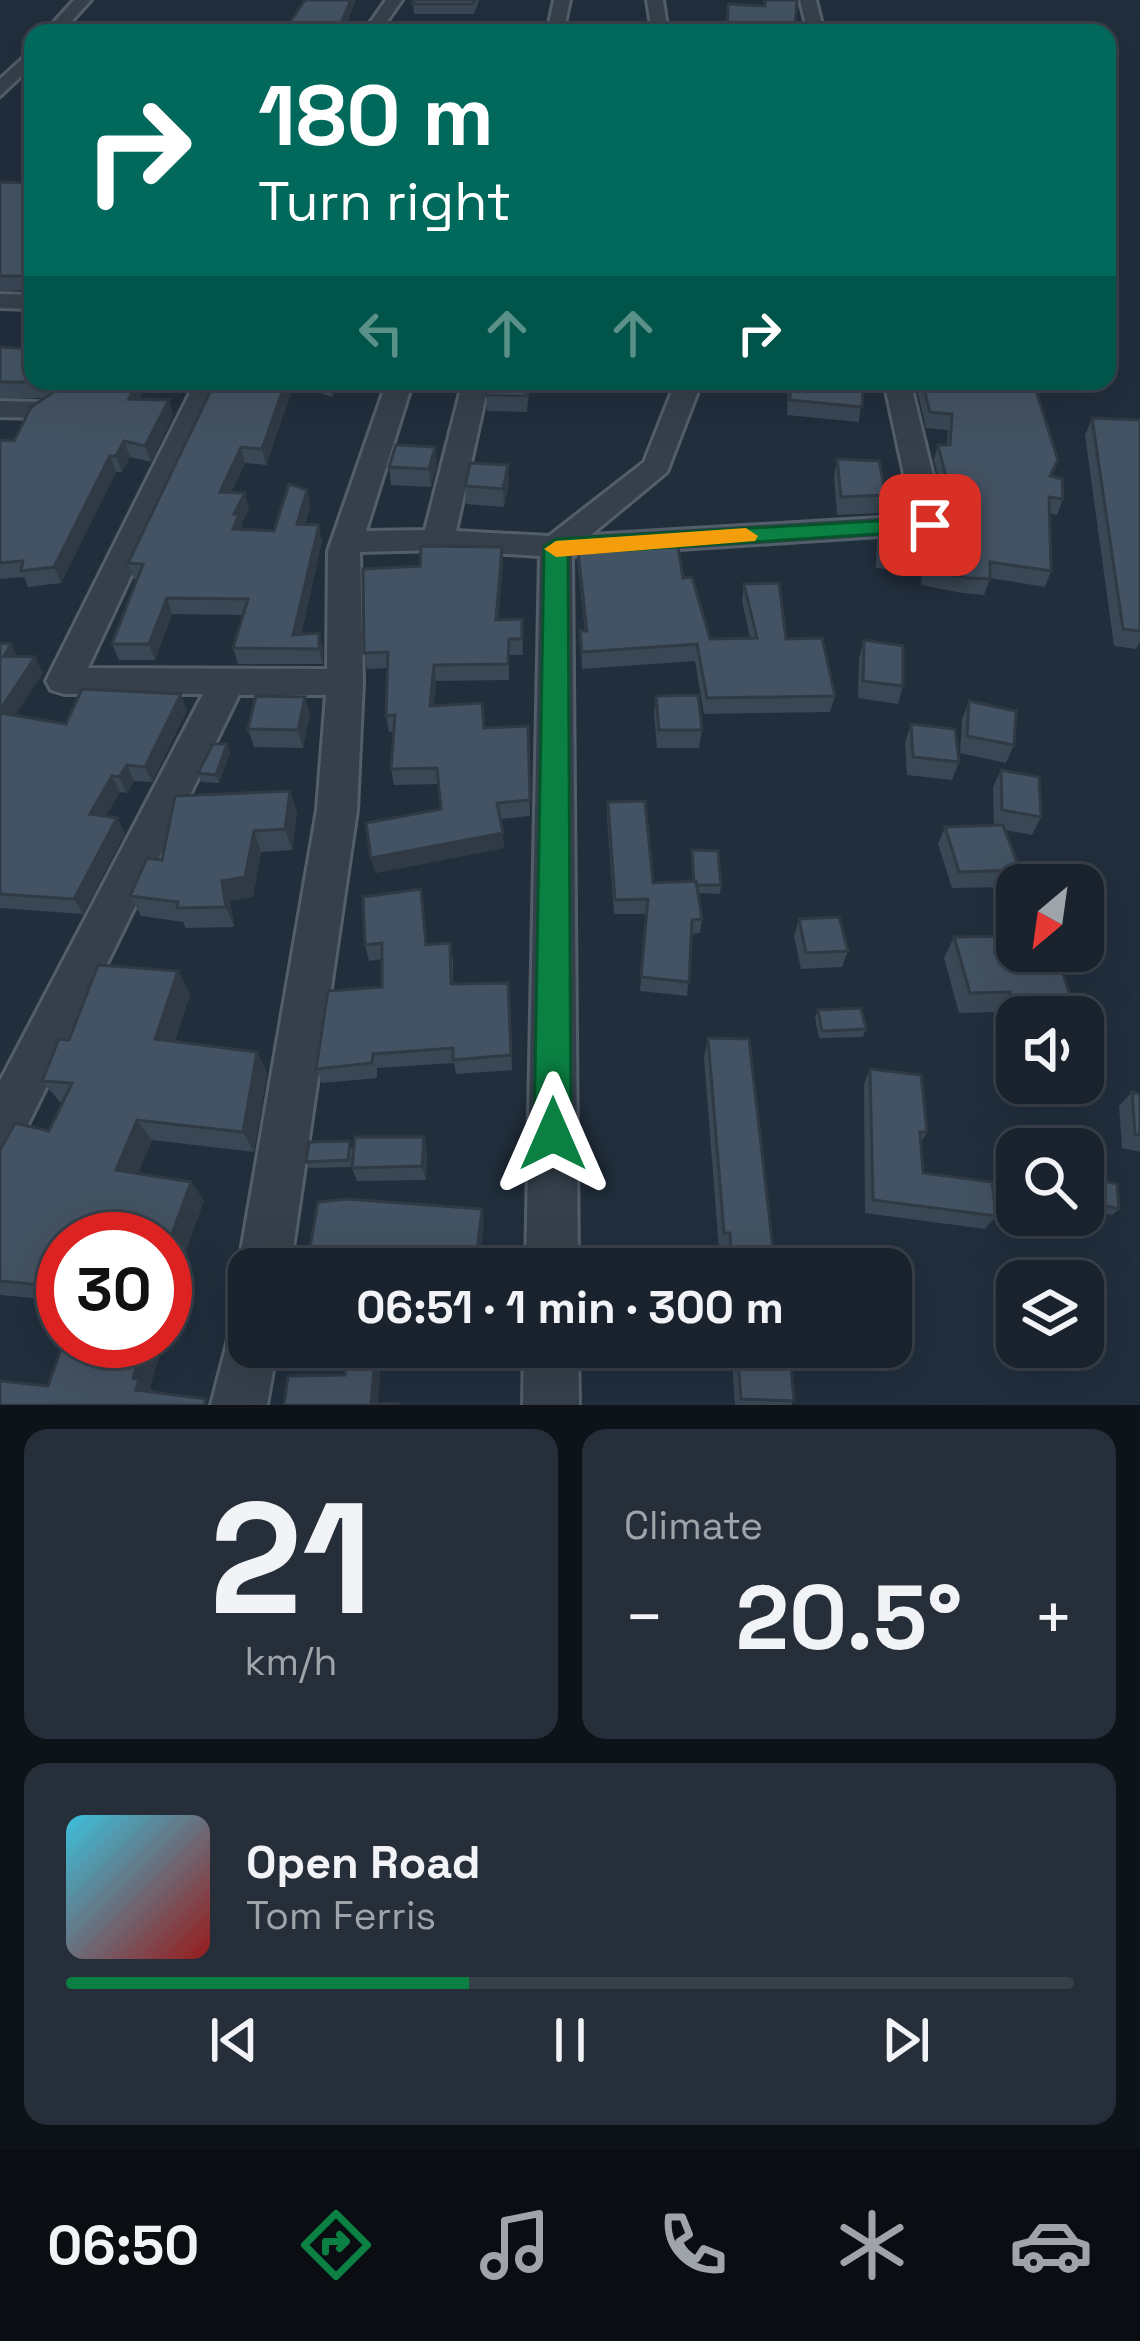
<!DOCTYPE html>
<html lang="en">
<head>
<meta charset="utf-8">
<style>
  :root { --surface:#19222d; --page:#262f39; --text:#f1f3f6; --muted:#9fa4aa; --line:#373f49; --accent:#0b8043 }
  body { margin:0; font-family:"Space Grotesk",sans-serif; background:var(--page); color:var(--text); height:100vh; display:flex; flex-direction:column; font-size:45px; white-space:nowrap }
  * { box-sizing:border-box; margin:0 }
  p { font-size:39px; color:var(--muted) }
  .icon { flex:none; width:66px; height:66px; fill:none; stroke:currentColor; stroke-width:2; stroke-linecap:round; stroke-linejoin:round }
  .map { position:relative; height:1405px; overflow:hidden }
  .side { display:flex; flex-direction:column; gap:24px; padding:24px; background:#0e1319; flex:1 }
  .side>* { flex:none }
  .banner { position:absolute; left:24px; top:24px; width:1092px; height:366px; border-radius:24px; box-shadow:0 12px 48px #0002,0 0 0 3px var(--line); background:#00695c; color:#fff; overflow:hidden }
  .needle { width:78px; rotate:209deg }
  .buttons { position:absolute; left:996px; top:864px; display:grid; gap:24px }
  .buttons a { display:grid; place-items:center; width:108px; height:108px; border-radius:24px; background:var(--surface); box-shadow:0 12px 48px #0002,0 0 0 3px var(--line); font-size:60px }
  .speed { position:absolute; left:36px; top:1212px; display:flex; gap:24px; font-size:60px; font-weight:700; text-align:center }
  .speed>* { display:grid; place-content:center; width:156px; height:156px; border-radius:50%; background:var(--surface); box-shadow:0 12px 48px #0002,0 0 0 3px var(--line); line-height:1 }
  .speed .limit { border:18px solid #d22; background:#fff; color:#111 }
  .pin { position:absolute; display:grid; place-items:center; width:102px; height:102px; color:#fff; margin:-51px; border-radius:24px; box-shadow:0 6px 18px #0006 }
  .me { position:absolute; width:132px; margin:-66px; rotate:0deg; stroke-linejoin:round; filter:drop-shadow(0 0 9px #0008) }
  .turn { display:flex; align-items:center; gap:42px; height:252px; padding:0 36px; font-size:54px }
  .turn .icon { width:156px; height:156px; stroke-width:2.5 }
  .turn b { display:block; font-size:84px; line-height:102px }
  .lanes { display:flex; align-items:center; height:114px; padding:0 36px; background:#0003; justify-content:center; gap:60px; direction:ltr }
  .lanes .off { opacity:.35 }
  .big { font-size:90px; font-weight:700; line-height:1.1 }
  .side .widget { flex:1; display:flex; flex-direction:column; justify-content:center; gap:18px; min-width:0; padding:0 42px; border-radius:24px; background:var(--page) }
  .side .dial { align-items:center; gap:0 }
  .dial b { font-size:156px; line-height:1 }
  .song { display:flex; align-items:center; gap:36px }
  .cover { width:144px; height:144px; border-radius:18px; background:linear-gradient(135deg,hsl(190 70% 55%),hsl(0 70% 35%)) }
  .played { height:12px; border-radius:6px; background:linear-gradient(90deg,var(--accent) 40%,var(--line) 40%) }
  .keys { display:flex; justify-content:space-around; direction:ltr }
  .heat { display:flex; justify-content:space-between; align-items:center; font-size:66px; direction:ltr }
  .side .tiles { flex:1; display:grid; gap:24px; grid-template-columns:1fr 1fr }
  .widget:last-child { grid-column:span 2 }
  .trip { position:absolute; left:228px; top:1248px; width:684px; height:120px; border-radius:24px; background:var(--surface); box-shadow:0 12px 48px #0002,0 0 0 3px var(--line); font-weight:700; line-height:120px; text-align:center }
  .menu { display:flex; height:192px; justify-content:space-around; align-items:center; background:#0a0e12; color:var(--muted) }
  .menu .icon { width:84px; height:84px }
  .menu .active { color:var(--accent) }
  .menu b { font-size:54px; color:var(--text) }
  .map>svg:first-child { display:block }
</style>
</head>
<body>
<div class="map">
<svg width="1140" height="1405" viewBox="0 0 1140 1405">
  <rect width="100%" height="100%" fill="#212e3c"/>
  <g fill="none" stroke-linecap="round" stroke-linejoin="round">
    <defs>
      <path id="minor" d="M74,0H91L61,33H44Z
        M386,0H402L379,33H363Z
        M554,0H570L563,33H547Z
        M647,0H663L668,33H652Z
        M800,0H816L824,33H808Z
        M33,49V65L0,96V79Z
        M0,294L33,295V309L0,308Z
        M196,381H222L88,668L327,669L328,551L387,381H413L366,531L425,530L463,381H489L456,531L549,536L644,462L676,381H702L667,472L591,535L913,516L884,381H910L945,525L941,532L572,556L578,1269H526L540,556L438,550L360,552L363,682L357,810L290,1269H249V1289L238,1269L317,810L326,695H239L17,1147L0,1154V1081L203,694H64L51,690L46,681Z
        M0,401L40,402L54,410L40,418L0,417Z
        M249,1320V1347H277L267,1405H211L231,1328Z
        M524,1347H578L579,1405H523Z"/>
    </defs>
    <use href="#minor" stroke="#535e6a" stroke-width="6"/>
    <use href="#minor" fill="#35404c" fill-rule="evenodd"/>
  </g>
  <path fill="#3a4755" d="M479,0L474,14H414L413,4Z
    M0,182L33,183V290L0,291Z
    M1107,339L1114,355L1108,370H1107Z
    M0,347L141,400H169L173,416L151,462L130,457L122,472H116L61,583L28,587L24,577L0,579V440L14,441L43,399L40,398H0Z
    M221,381H339L332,397L294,384L266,465L245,463L231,493L249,509L241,524L243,529L274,531L307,490L310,506L305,524L322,541L301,635L319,633L323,649V664H238L233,648L243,615L172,614L155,660H119L112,644L137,580L134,579L128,563Z
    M488,381H579L578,392L529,389L527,412L487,411L486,395Z
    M745,381H776L775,387L745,386Z
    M788,381H864L859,422L787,415Z
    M915,381H1033L1051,476L1063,499L1057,515L1049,513L1051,571L1045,587L990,578L984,595L962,593L921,585L922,573L876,568L877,541L881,525L947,531L949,524L934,460L938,445H947L948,430L926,428Z
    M1092,418L1140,420V642L1136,649L1114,646L1085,435Z
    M837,459L886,495L881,513L837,515L834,477Z
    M437,465L431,487L391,485L389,467Z
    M509,483L504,507L466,504L465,486Z
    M577,543L683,578L710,639L750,638L742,601L744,584L786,639L835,696L830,712L704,714L695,661L582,669L580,631H585L577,560Z
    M503,563L498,620L522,619L523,655H509V680L436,681L434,706L484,728L528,726L530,816L500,819L504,848L375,873L441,809L439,784L394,785L391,769L394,731L389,732L386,716L388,668L367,669L364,653Z
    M864,640L903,686L898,704L858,698L859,658Z
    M0,643L43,673L15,715L66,724L187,710L152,782L134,781L127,793L120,792L105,816L125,833L83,914L0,908Z
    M656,696L702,730L699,748H657L654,713Z
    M969,701L1014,745L1006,763L960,753L962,719Z
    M310,714L303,748L254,747L248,729Z
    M911,724L959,762L952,780L907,775L905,742Z
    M230,753L219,783L201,782L198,773Z
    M1001,770L1041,817L1032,835L1005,830L1020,870L1011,887L952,888L938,844L945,827L994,825L993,787Z
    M608,802L653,883L693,881L692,850L721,885L720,894L698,893L702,919L700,933L692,934L687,996L640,991L646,914H614L607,817Z
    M297,812L292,850L261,852L253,897L230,901L234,927L186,928L183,922L141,916L130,896L162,860Z
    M421,889L427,945L453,959V984L510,998L512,1070L456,1074L454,1063L377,1068V1078L322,1083L316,1069L382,987V959L369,961L365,945Z
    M799,919L848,951L842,967L801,969L794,936Z
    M954,937L1070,994L1100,1042L1085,1062H1083V1017H1017V1042H1006L998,1012L959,1013L944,958Z
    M178,971L190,994L175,1041L257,1052L267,1073L254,1152L152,1140L138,1173L191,1182L204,1201L63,1239V1301L0,1295V1150L49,1131L63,1102H60L42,1081L69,1040Z
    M818,1010L866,1029L863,1037L819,1038L815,1018Z
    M708,1038L775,1267L782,1269H726L725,1249H719L704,1058Z
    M870,1069L927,1132L921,1142L923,1173L996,1216L985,1229L865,1213L864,1084Z
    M1132,1092L1140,1094V1152L1122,1148L1119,1106Z
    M353,1148L351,1167L309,1168L306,1162Z
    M427,1150L426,1180L357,1181L352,1168Z
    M1083,1176L1119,1209L1112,1215L1083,1208Z
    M731,1347H789L794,1401L791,1405H735Z"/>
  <path fill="#303a45" d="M351,0H356L343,33L340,25Z
    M137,381H148L134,415L129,399Z
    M286,381H293L294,384L266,465L262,449Z
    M329,381H339L332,397Z
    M169,400L173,416L151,462L145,446Z
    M124,441L130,457L122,472L116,456Z
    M241,447L245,463L224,508L220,492Z
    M435,447L437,465L431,487L429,469Z
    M110,456L116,472L61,583L54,567Z
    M508,465L509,483L504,507L503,489Z
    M307,490L310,506L300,540L297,524Z
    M245,493L249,509L241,524L243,530L233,529L234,514Z
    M319,525L322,541L297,651L293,635Z
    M502,547L503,563L497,636L496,620Z
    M167,598L172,614L155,660L149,644Z
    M319,633L323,649V664L319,649Z
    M11,644L19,660L4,656Z
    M35,657L43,673L7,728L0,715V710Z
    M434,665L436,681L433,722L430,706Z
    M181,694L187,710L152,782L145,767Z
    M305,697L310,714L303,748L298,730Z
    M227,744L230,753L219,783L216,775Z
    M127,765L134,781L127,793L119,777Z
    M112,776L120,792L98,829L90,814Z
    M290,791L297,812L292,850L285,829Z
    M117,818L125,833L83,914L74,899Z
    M254,831L261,852L253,897L230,901L234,927L226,907L222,881Z
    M503,833L504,848L375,873L371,858Z
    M178,971L190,994L169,1060L155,1039Z
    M257,1052L267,1073L254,1152L243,1132Z
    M137,1120L152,1140L131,1189L116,1170Z
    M424,1137L427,1150L426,1180L422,1166Z
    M191,1182L204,1201L165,1310V1253Z
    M482,1209L484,1223L479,1269H475Z
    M144,1341H164L150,1388L156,1392L136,1390L133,1378Z
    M376,1347H382L378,1405H372Z"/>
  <path fill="#445363" stroke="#303a45" stroke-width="3" d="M305,0H351L340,25L407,24L404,33H283Z
    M413,0H475L473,4H413Z
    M765,0H797L795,24L807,27L809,33H727L728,4L765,6Z
    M561,25L622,27L621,33H558Z
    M0,182L33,183V283L28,276H0Z
    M1107,339L1114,355H1107Z
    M0,347L33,349V381H137L129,399L169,400L145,446L124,441L116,456H110L54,567L21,571L23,561L0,563V440L14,441L31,407L52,393L34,382H0Z
    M221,381H286L262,449L241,447L220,492L245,493L234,514H239L233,529L274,531L289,484L307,490L297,524L319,525L293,635L319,633V649L233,648L248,599L167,598L149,644H112L143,564L128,563L211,390Z
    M488,381H528L526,396L486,395Z
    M790,381H864L862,407L790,400Z
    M922,381H1033L1058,460L1050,476L1062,479L1063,499L1049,497L1051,571L990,562V579L967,578L926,569V558L880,553L881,525L947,531L954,508L938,445H950L952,414L930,412Z
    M1092,418L1140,420V631L1123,629Z
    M396,445L435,447L429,469L389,467Z
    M837,459L879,461L886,495L841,497Z
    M470,463L508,465L503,489L465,486Z
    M577,543L678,547L683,578L692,577L710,639L757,638L744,584L779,583L786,639L822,638L835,696L707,698L697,644L582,652L580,631H587Z
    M421,546L502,547L496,620L522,619V639H509L508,664L434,665L430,706L482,703L484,728L528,726L530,800L497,803L503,833L371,858L366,823L441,809L437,768L391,769L395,715L386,716L388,652L364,653L363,569L420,566Z
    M864,640L903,646V686L863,681Z
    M0,643L11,644L4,656L35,657L0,710Z
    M82,689L181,694L145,767L127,765L119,777L112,776L90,814L117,818L74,899L0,894V713L66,724Z
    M698,695L702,730H659L656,696Z
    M256,696L305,697L298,730L248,729Z
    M969,701L1016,711L1014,745L967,736Z
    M911,724L955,729L959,762L913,757Z
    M213,744H227L216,775L198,773Z
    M1001,770L1039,777L1041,817L1002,810Z
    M290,791L285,829L254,831L245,877L222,881L226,907L177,908L178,902L130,896L147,858L162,860L175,796Z
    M645,801L653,883L696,881L702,919L692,920L689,982L641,977L648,899L615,900L608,802Z
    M1003,825L1020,870L959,872L945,827Z
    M692,850L718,851L721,885H697L694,881Z
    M421,889L426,945L450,943L451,984L508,983L511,1055L453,1060V1048L373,1054L372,1063L316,1069L328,991L382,987V943L365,945L363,897Z
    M839,917L848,951L806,953L799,919Z
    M1017,936V951H1055L1070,994H1085L1100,1042H1083V1017H1017L1010,992L970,993L954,937Z
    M98,965L178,971L155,1039L257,1052L243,1132L137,1120L116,1170L191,1182L165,1253V1239H63V1287L0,1281V1150L15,1123L49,1131L72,1083L42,1081L59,1039L69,1040Z
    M861,1008L866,1029L822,1031L818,1010Z
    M708,1038L749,1039L775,1267L782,1269H732L730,1233H724Z
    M870,1069L921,1075L927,1132H920L923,1173L992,1182L996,1216L873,1200Z
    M1132,1092L1140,1094V1135L1135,1134Z
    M355,1137H424L422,1166L352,1168Z
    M350,1141L348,1160L306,1162L309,1142Z
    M1083,1176L1117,1184L1119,1209L1083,1200Z
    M347,1199L482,1209L475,1269H268L269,1261L285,1260L287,1252L309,1253L318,1202Z
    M64,1341H144L133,1378L139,1379L136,1390L206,1399L204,1405H0V1381L48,1386Z
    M348,1347H376L371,1404L399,1403V1405H284L288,1376L345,1375Z
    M737,1347H789L794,1401L741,1399Z"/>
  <path fill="#0b8043" stroke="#07532c" stroke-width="3" d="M930,518L939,520V530L568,554L571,1134L566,1147L553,1152L540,1147L534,1134L544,547L556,539Z"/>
  <path fill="#f59e0b" d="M746,528L758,536L755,541L556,557L544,549L556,541Z"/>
</svg>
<div class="buttons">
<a><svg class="needle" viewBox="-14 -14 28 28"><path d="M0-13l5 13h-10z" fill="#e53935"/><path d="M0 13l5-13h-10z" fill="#9fa4aa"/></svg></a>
<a><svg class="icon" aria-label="sound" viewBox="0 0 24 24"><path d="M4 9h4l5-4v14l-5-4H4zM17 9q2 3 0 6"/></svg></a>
<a><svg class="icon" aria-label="search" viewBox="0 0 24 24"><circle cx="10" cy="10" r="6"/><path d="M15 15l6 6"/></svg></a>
<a><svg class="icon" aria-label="layers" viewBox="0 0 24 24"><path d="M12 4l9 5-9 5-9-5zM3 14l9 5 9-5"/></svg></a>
</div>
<div class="speed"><div class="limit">30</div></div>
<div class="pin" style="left:930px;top:525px;background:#d93025"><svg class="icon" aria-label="arrive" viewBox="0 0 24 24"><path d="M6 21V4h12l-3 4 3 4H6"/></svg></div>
<svg class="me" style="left:553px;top:1134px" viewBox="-20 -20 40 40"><path d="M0-17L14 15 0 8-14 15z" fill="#0b8043" stroke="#fff" stroke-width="4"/></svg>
<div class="trip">06:51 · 1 min · 300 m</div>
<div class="banner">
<div class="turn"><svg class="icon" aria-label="right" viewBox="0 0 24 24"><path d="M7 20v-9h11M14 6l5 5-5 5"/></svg><div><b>180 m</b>Turn right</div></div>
<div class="lanes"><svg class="icon off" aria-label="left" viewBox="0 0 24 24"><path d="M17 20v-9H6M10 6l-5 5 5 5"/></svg><svg class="icon off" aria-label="ahead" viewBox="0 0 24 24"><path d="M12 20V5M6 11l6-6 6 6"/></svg><svg class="icon off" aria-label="ahead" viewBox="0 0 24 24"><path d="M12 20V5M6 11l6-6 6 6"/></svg><svg class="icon" aria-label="right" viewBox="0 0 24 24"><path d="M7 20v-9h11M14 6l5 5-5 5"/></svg></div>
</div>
</div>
<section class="side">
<div class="tiles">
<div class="widget dial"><b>21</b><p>km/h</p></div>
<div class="widget"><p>Climate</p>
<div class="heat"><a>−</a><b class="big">20.5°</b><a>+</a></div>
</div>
<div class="widget">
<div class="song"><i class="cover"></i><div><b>Open Road</b><p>Tom Ferris</p></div></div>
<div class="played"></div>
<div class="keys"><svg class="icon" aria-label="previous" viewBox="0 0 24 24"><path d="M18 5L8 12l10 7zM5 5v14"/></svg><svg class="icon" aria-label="pause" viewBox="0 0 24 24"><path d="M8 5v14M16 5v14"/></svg><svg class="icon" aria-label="next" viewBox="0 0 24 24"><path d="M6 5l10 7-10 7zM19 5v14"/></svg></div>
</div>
</div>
</section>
<nav class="menu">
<b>06:50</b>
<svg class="icon active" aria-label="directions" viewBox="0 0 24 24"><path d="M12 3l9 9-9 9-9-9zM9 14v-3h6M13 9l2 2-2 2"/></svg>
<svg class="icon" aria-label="music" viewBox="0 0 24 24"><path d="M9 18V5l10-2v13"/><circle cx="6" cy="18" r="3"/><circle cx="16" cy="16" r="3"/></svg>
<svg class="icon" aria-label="phone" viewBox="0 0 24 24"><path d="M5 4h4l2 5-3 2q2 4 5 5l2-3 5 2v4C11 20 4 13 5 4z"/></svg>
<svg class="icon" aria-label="climate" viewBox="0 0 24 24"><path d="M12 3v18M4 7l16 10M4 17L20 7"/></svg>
<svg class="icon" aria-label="car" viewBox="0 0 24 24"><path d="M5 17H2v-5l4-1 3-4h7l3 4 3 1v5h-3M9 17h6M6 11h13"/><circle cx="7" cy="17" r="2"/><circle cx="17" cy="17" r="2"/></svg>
</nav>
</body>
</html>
